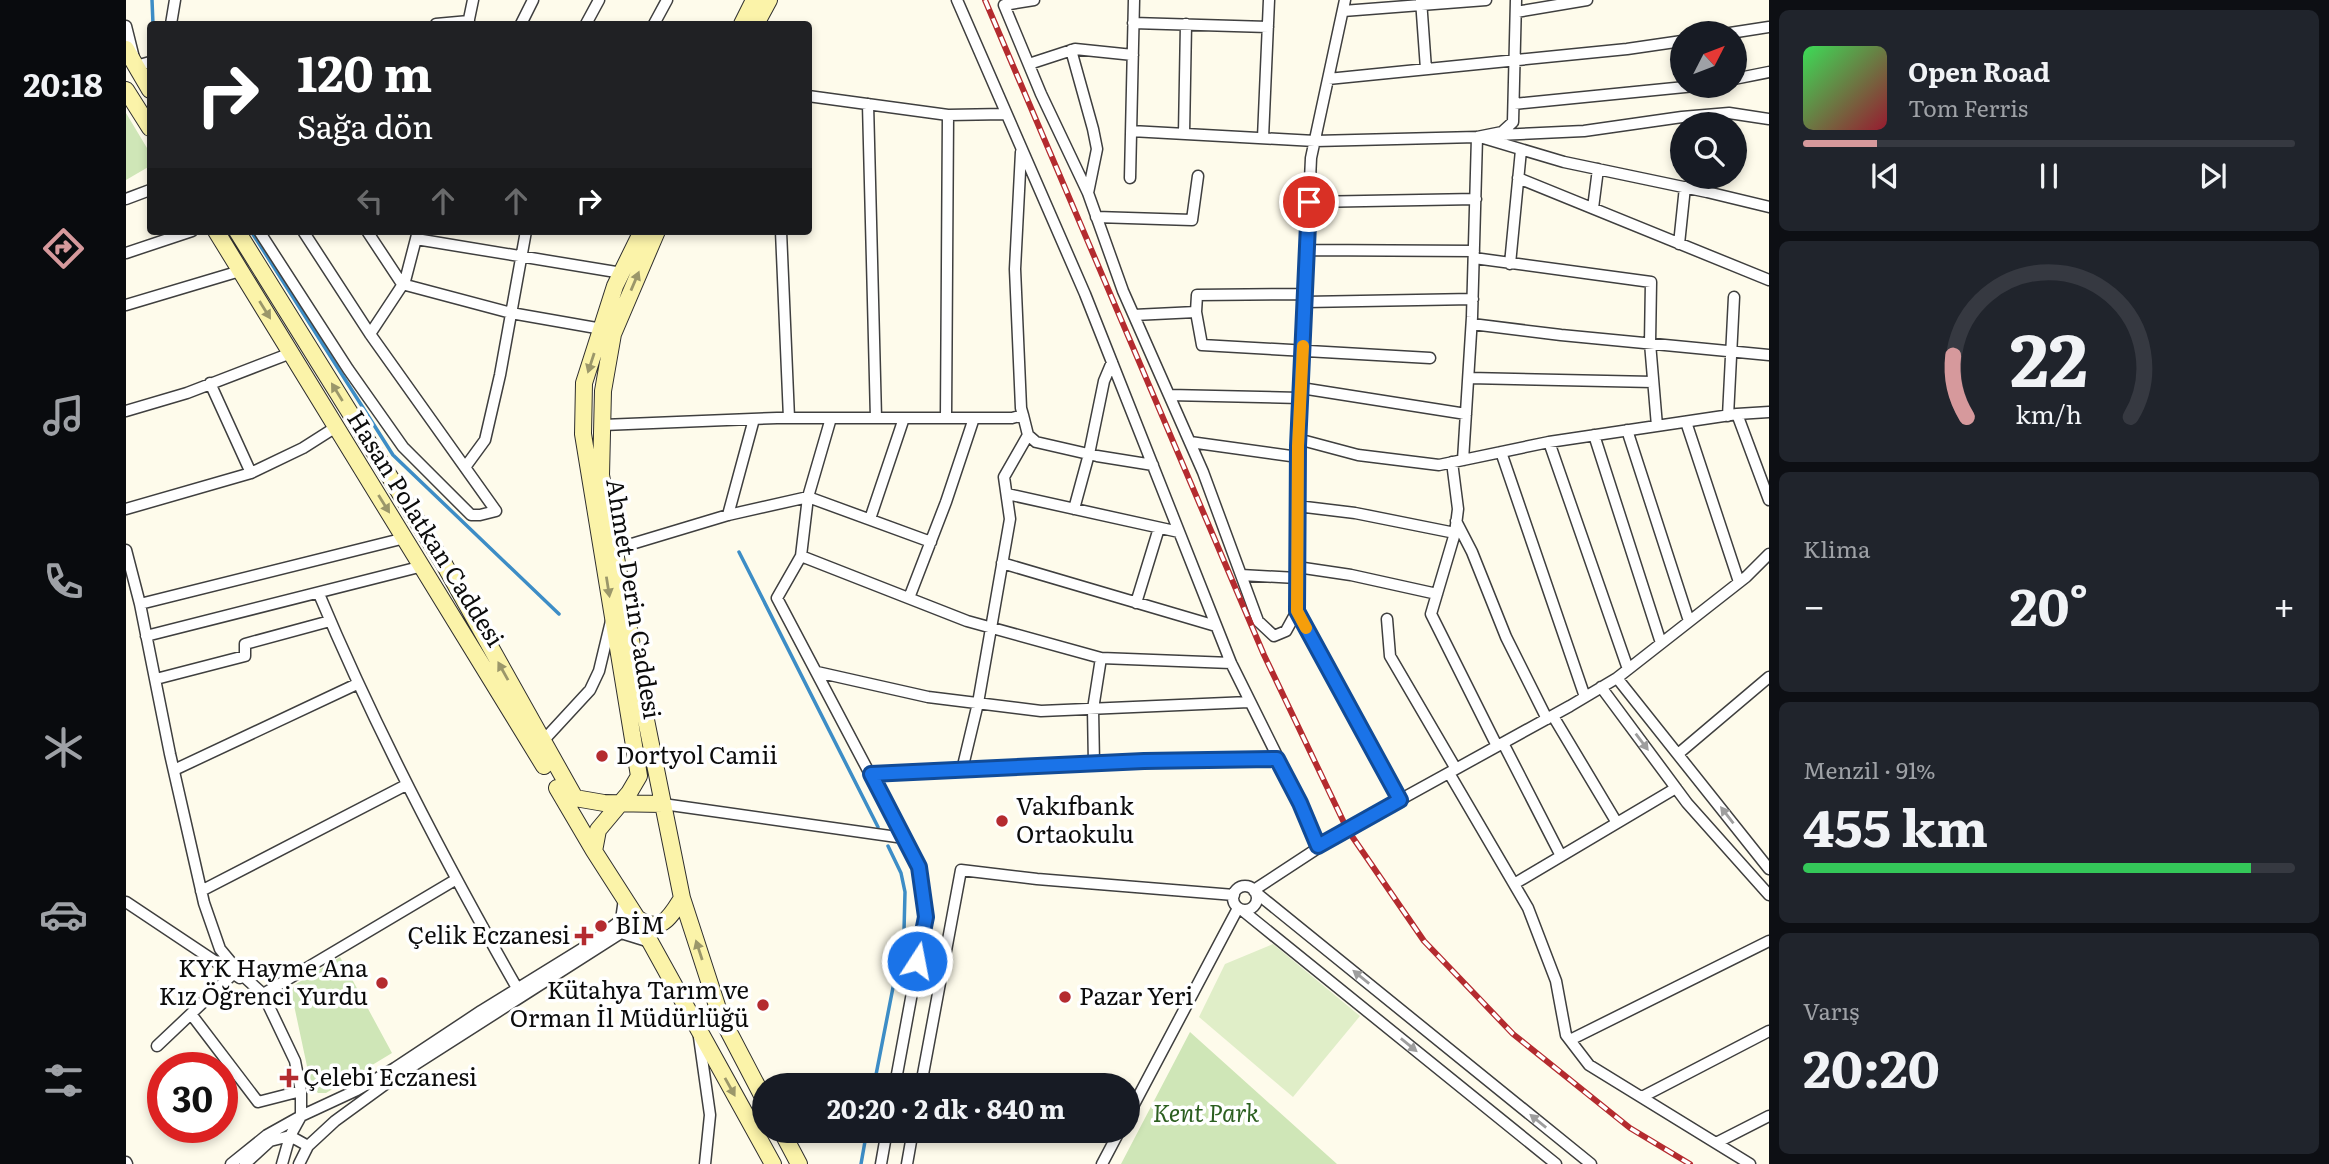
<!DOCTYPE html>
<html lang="tr">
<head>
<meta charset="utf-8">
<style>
  :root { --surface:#171b24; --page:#20242c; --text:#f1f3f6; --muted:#9ea1a6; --line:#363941; --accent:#d6999c }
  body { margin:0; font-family:Literata,serif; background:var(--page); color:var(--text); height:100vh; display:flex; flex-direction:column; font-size:26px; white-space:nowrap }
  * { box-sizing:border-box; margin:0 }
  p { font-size:23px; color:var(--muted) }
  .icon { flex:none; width:38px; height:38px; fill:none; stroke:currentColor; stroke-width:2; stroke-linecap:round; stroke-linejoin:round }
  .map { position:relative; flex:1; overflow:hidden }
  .panel { display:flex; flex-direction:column; gap:10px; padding:10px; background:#0d0f14; width:560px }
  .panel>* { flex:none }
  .top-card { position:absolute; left:21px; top:21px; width:665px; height:214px; border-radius:7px; box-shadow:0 4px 10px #0003; background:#202124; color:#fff; overflow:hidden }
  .needle { width:46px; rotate:48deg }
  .buttons { position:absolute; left:1544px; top:21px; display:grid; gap:14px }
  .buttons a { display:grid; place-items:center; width:77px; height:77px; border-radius:50%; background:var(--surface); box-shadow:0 4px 10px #0003; font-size:35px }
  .speed { position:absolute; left:21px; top:1052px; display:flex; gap:14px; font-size:35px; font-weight:700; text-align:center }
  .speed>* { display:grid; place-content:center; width:91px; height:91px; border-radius:50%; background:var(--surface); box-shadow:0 4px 10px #0003; line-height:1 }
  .speed .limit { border:10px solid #d22; background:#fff; color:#111 }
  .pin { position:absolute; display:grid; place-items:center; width:60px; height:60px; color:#fff; margin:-30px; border:4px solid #fff; border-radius:50%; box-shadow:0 2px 7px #0007 }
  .me { position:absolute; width:77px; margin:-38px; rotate:11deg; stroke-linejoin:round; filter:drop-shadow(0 0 5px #0008) }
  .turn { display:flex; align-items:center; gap:24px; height:147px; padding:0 35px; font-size:32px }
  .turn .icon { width:91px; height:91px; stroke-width:2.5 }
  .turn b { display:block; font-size:49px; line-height:60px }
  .lanes { display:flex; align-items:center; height:66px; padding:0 35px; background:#0003; justify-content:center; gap:35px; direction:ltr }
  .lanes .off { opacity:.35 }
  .big { font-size:52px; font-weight:700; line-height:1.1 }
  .panel .tile { flex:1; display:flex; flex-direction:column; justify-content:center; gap:10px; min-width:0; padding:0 24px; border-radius:10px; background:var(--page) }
  .panel .dial { align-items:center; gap:0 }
  .dial svg { height:182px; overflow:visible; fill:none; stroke:var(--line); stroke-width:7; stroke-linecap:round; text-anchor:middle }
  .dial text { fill:var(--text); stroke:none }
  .song { display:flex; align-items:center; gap:21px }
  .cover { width:84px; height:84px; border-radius:10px; background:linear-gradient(135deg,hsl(130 70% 55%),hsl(350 70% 35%)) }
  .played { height:7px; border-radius:4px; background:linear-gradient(90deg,var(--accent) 15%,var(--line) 15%) }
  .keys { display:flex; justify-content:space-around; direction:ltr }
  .heat { display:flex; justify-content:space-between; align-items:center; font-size:38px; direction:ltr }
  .charge { height:10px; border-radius:5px; background:linear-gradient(90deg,#34c759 91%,var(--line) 0) }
  .trip { position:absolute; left:626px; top:1073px; width:388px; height:70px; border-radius:35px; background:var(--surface); box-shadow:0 4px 10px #0003; font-weight:700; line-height:70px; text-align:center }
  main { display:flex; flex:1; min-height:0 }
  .dock { display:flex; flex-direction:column; width:126px; justify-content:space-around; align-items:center; background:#090b0e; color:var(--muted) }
  .dock .icon { width:49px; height:49px }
  .dock .on { color:var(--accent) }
  .dock b { font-size:32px; color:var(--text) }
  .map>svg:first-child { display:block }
</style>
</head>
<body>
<main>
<nav class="dock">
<b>20:18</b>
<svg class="icon on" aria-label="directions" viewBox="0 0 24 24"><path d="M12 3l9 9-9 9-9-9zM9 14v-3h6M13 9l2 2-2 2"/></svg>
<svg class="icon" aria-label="music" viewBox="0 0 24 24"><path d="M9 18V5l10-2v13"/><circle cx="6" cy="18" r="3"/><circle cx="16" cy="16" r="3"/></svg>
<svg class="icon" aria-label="phone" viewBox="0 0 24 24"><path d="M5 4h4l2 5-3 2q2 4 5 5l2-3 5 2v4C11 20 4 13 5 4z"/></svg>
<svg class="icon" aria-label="climate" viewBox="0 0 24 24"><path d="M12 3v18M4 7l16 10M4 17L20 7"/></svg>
<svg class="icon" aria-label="car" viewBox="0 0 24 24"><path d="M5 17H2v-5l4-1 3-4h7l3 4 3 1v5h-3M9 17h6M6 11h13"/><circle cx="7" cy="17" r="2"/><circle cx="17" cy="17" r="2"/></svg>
<svg class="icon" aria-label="filters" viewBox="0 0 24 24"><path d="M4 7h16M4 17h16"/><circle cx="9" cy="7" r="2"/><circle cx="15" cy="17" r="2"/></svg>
</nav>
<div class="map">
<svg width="1643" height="1164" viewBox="0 0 1643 1164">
  <rect width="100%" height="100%" fill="#fefbeb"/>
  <path fill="#cfe6b7" d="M0,113L24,153V166L0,180Z
    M214,957L266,1053L200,1093H192L185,1085L165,991L170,984Z
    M1064,1032L1211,1164H995Z"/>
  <path fill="#e0eec8" d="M1147,944L1234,1016L1167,1097L1073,1017L1099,964Z"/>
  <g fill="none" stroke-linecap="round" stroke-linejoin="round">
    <path stroke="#3d8dc6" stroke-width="3.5" d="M26,0L27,24
      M125,231L267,455L433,614
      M613,552L752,827
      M748,1085L778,931L779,892L775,873L762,846
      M735,1164L741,1130"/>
    <defs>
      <path id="street" d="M831,0L959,294L1105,663L1174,802L1191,846
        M908,0L878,5L915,94L962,193L997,291L1077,472L1132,621L1148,636L1160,631L1171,611
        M1219,0L1185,158L1172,446L1171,611L1274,800
        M1295,0L1300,69
        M1217,11L1360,0
        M1390,12L1461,0
        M1007,23L1142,27
        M45,24L49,0
        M310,24L343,21
        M342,24L347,0
        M395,24L407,0
        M460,24L473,0
        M528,24L541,0
        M0,26L10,66L24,62
        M1604,33L1643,27
        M945,50L967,129L971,149L962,193
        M903,64L949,49L1007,55
        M1202,79L1501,49L1556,41
        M1608,79L1643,72
        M682,96L822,115L879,114
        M742,104L750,418
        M1388,104L1569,86
        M1005,131L1189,141L1351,137L1376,132L1387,122L1390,0
        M1058,134L1060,24
        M1371,135L1458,131L1556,117L1603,113L1643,119
        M1354,137L1438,162L1581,192L1643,207
        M1137,138L1143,0
        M1004,178L1008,0
        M1392,178L1643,280
        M0,199L24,190
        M1183,202L1350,199
        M1467,208L1472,169
        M970,217L1066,220L1072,176
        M133,231L222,369L277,447L345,515H354L370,511L244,334L177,231
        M241,231L276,284L385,313L476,329
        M655,231L663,418
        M290,239L496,273
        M1553,244L1559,187
        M1181,250L1348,251
        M0,253L66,231
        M1348,258L1525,282L1524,343L1531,426
        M1384,264L1395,150
        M1179,302L1347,299
        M0,305L114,271
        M1070,312L1076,345L1304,358
        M1008,315L1070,312L1071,295L1179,294
        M1346,324L1435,335L1643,355
        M244,334L279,281L292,231
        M1343,378L1527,382
        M84,383L125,473
        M1175,388L1340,414
        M1043,395L1174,398
        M0,411L61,393L165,353
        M1611,414L1643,500
        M897,415L902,435L910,442L971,456L1027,465
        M1602,416L1608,297
        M820,418L822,115
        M1560,422L1613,582
        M477,425L651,418H886L897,415L895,408L889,269L895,152
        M1501,430L1563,621
        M1468,435L1535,643
        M1172,439L1232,455L1313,465L1423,442L1611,414L1643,412
        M1064,442L1172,457
        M1423,442L1502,669
        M1375,452L1459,697
        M1337,460L1346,317L1351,137
        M1326,462L1332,509L1329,533L1305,614L1371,746
        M340,466L359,440L374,375L400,231
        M881,494L1053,532
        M1171,506L1229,513L1329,533
        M0,509L125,473L177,448L210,427
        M948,509L963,454L978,381L986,362
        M602,515L628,419
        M744,519L778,418
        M1330,521L1346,552L1380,637L1421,719
        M805,542L682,497L675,556L841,621L975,658L1105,663
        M489,549L602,515L682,497L705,418
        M0,550L14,604L44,754L78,903L94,949L114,973L137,994L169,1061L175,1091V1116L164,1136L156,1164
        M675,556L651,598L793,867L800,917L769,1085
        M876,563L1090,626
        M1171,567L1225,575L1311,594
        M1115,575L1171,578
        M193,594C250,730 318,860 391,988
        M783,598L820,502L848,418
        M1010,603L1033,528
        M14,604L279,538
        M1261,619L1264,656L1330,769
        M20,636L297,566
        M691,672L802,697L915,711L1123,702
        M1491,678L1643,869
        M30,679L119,656V644L204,621
        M1475,687L1561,803L1643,895
        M1427,716L1491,823
        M416,742L464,690L473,671L485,621
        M1377,743L1435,856
        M1552,754L1643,677
        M968,764L967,709L975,658
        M48,770L231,684
        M836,770L852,703L884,519L878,477L902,435
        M1323,773L1402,908L1430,981L1440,1035L1463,1065L1624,1164
        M745,774L1018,761L1151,759
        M537,804L778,838
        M1388,884L1550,788
        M1107 898a12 12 0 1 1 24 0a12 12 0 1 1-24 0Z
        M1128,890L1221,829L1444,706L1491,678L1620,577L1643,554
        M75,891L280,785
        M1128,891L1465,1164
        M0,902L114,978
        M1116,910L1430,1164
        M133,991L137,994L329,880
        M65,1014L132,1102L175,1091
        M573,1037L584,1115L579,1164
        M1444,1040L1643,941
        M31,1046L107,974
        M795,1085L835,870L911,879L1108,895
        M1516,1097L1643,1031
        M1003,1114L1112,908
        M1590,1143L1643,1116
        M0,1162L1,1164
        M105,1164L141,1135L175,1116L231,1090L269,1068L355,1011L462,945L495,920L498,899
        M119,1164L144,1141L164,1136L182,1146
        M173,1164L182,1146L209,1121L268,1078L495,933L524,942
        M755,1164L761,1130
        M781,1164L787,1130
        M976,1164L994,1130"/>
      <path id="secondary" d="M616,24L628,0
        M630,24L643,0
        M0,49L24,90
        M0,90L24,128
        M90,231L418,766
        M111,231L318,564L449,798L478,803L537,804
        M516,231L489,286L458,383L457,434L513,776L503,793L472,830L468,851L511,918L647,1164
        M531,231L487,334L477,391L475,475L515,695L556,898L594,1015L639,1101
        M431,788L468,851
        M511,918C535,935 544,917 556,898
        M655,1130L673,1164"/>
    </defs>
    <use href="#street" stroke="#3f3f3f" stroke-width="13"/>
    <use href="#secondary" stroke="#2e2e2e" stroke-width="18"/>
    <use href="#street" stroke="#fff" stroke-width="10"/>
    <use href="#secondary" stroke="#fbf3a9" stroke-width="16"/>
    <defs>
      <path id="rail" d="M859,0L1138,655L1221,829L1298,941L1387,1034L1504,1128L1564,1164"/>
    </defs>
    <use href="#rail" stroke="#b42b2f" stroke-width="6"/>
    <use href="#rail" stroke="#fff" stroke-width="3.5" stroke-dasharray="10" stroke-linecap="butt"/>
  </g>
  <defs><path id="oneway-solid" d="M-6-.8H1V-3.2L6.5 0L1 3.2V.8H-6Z" transform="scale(1.75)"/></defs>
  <g fill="#9b976a">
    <use href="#oneway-solid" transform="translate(509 281) rotate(-67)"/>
    <use href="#oneway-solid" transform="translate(139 310) rotate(58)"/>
    <use href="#oneway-solid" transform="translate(465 363) rotate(108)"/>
    <use href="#oneway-solid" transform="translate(211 392) rotate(-122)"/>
    <use href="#oneway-solid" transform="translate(258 504) rotate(58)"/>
    <use href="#oneway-solid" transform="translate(482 587) rotate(81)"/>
    <use href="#oneway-solid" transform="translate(377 671) rotate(-119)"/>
    <use href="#oneway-solid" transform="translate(573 950) rotate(-108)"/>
    <use href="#oneway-solid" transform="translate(604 1087) rotate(61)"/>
  </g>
  <g fill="#9e9e9e">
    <use href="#oneway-solid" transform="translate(1516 742) rotate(53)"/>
    <use href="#oneway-solid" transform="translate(1601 815) rotate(-128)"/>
    <use href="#oneway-solid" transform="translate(1235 977) rotate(-141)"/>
    <use href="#oneway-solid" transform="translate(1283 1045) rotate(39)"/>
    <use href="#oneway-solid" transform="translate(1412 1121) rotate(-141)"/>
  </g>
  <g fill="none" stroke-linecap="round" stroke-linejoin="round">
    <defs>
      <path id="route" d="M791,961L800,917L793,867L745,774L1018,761L1151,759L1174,803L1192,846L1274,800L1171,611L1172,446L1183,202"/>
    </defs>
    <use href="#route" stroke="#114b97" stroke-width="18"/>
    <use href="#route" stroke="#1a73e8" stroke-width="12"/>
    <path stroke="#f59e0b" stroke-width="12" d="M1177,346L1172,446L1171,611L1180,628"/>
  </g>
  <g fill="#b42b2f" stroke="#fff" stroke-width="2.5">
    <circle cx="476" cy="756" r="7"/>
    <circle cx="876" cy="821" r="7"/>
    <circle cx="475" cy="926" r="7"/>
    <path d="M454.5 925.5h7v7h7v7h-7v7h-7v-7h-7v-7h7z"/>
    <circle cx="256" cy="983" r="7"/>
    <circle cx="939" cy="997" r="7"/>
    <circle cx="637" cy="1005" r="7"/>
    <path d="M159.5 1067.5h7v7h7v7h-7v7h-7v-7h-7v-7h7z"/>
  </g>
  <g text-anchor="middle" stroke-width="7" stroke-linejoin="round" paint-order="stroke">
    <g font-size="24" fill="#0c0c0c" stroke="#fff">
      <text transform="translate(299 529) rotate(58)" y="8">Hasan Polatkan Caddesi</text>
      <text transform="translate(507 599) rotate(81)" y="8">Ahmet Derin Caddesi</text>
    </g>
    <g font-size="24" fill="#0c0c0c" stroke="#fff" text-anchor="start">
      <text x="490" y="764">Dortyol Camii</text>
      <text x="890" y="815">Vakıfbank<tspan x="890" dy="28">Ortaokulu</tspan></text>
      <text x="489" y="934">BİM</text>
      <text x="444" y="944" text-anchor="end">Çelik Eczanesi</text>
      <text x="242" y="977" text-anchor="end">KYK Hayme Ana<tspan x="242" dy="28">Kız Öğrenci Yurdu</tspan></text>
      <text x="623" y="999" text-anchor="end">Kütahya Tarım ve<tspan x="623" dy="28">Orman İl Müdürlüğü</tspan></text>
      <text x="953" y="1005">Pazar Yeri</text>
      <text x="177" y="1086">Çelebi Eczanesi</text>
    </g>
    <g font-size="24" font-style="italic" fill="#2c5f20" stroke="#fff">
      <text x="1080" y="1122">Kent Park</text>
    </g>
  </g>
</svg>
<div class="buttons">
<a><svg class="needle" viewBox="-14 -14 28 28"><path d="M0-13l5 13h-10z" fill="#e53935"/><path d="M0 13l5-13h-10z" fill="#9ea1a6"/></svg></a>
<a><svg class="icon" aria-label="search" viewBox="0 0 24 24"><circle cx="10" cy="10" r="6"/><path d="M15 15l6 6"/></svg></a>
</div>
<div class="speed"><div class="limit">30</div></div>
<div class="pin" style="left:1183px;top:202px;background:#d93025"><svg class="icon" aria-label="arrive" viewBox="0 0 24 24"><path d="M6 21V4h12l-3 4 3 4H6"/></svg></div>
<svg class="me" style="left:791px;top:961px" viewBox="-20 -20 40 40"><circle r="17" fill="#1a73e8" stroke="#fff" stroke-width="3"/><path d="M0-11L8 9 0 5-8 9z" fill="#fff"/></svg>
<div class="trip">20:20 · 2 dk · 840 m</div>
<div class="top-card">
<div class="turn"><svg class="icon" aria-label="right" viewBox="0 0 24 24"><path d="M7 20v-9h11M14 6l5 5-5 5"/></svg><div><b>120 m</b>Sağa dön</div></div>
<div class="lanes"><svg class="icon off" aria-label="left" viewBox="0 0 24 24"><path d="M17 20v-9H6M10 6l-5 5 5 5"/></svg><svg class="icon off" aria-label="ahead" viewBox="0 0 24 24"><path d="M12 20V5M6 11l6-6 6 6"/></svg><svg class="icon off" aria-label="ahead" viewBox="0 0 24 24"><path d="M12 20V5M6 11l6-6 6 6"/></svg><svg class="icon" aria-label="right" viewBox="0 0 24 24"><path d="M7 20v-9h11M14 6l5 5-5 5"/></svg></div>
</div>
</div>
<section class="panel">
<div class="tile">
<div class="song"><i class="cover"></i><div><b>Open Road</b><p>Tom Ferris</p></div></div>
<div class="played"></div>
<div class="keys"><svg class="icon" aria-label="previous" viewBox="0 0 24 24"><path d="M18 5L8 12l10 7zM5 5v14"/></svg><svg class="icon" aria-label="pause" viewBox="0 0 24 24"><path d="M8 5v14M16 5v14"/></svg><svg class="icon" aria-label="next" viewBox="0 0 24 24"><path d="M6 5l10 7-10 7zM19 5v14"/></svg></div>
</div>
<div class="tile dial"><svg viewBox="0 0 100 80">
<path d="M14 69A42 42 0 1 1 86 69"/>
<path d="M14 69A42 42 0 0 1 8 42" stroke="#d6999c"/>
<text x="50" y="56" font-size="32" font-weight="700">22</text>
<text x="50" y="72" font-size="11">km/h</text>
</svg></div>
<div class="tile"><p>Klima</p>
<div class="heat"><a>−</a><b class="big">20°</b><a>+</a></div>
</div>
<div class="tile"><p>Menzil · 91%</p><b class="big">455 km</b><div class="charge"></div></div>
<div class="tile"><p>Varış</p><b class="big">20:20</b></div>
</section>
</main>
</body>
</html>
